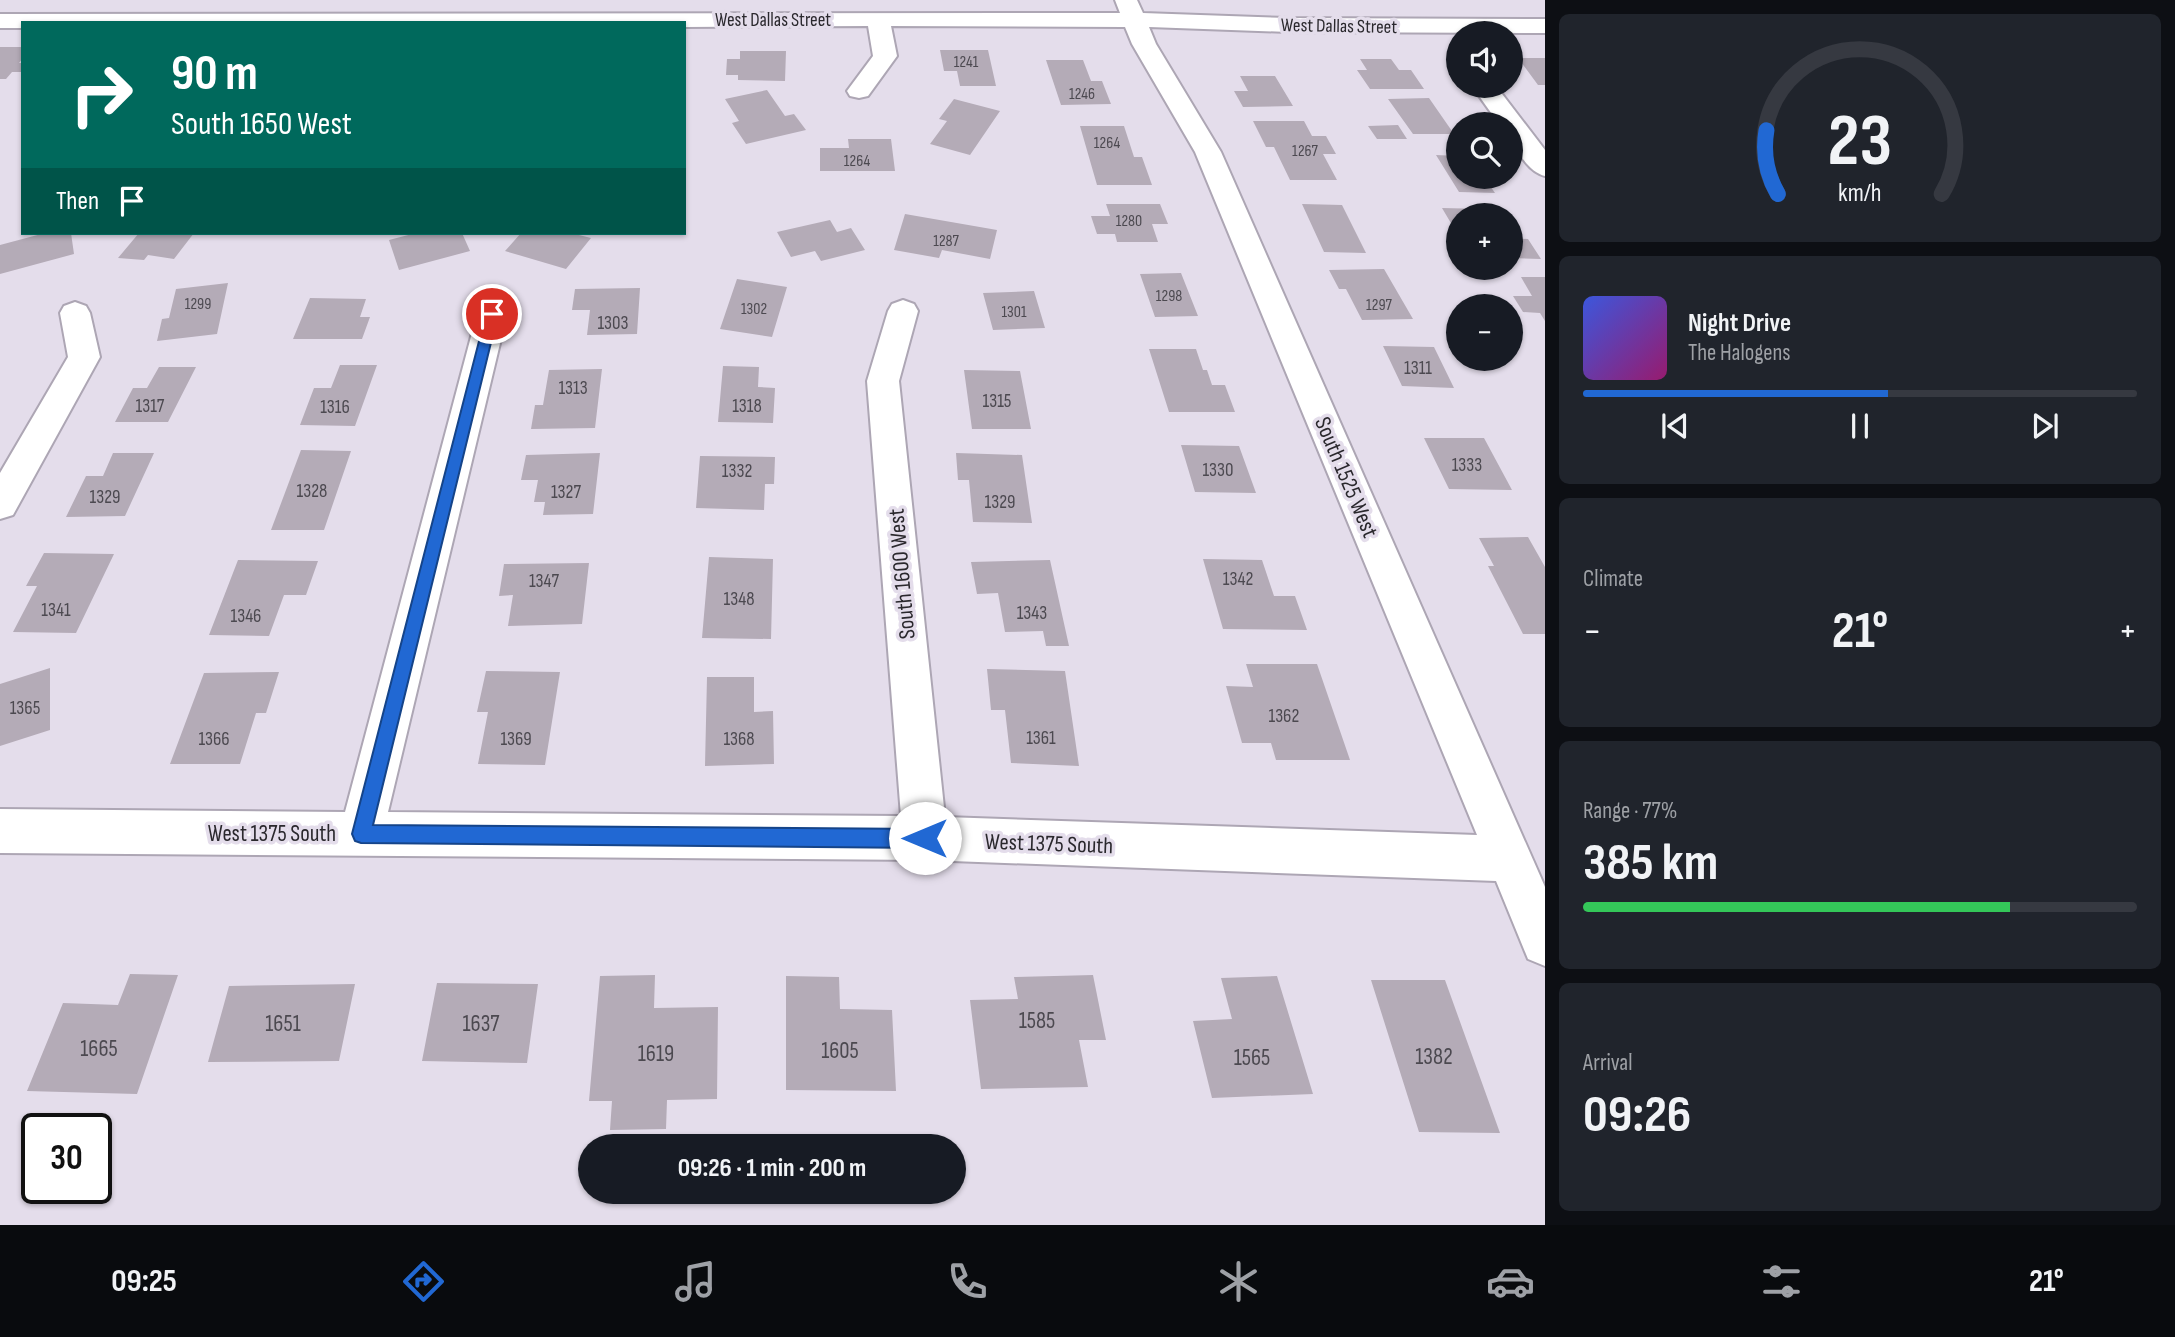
<!DOCTYPE html>
<html lang="en">
<head>
<meta charset="utf-8">
<style>
  :root { --surface:#171b24; --page:#20242c; --text:#f1f3f6; --muted:#9ea1a6; --line:#363941; --accent:#2168d3 }
  body { margin:0; font-family:"Sofia Sans Condensed",sans-serif; background:var(--page); color:var(--text); height:100vh; display:flex; flex-direction:column; font-size:26px; white-space:nowrap }
  * { box-sizing:border-box; margin:0 }
  p { font-size:23px; color:var(--muted) }
  .icon { flex:none; width:38px; height:38px; fill:none; stroke:currentColor; stroke-width:2; stroke-linecap:round; stroke-linejoin:round }
  .map { position:relative; flex:1; overflow:hidden }
  .details { display:flex; flex-direction:column; gap:14px; padding:14px; background:#0d0f14; width:630px }
  .details>* { flex:none }
  .guide { position:absolute; left:21px; top:21px; width:665px; height:214px; border-radius:0px; box-shadow:0 2px 5px #0004; background:#00695c; color:#fff; overflow:hidden }
  .controls { position:absolute; left:1446px; top:21px; display:grid; gap:14px }
  .controls a { display:grid; place-items:center; width:77px; height:77px; border-radius:50%; background:var(--surface); box-shadow:0 2px 5px #0004; font-size:35px }
  .speed { position:absolute; left:21px; top:1113px; display:flex; gap:14px; font-size:35px; font-weight:700; text-align:center }
  .speed>* { display:grid; place-content:center; width:91px; height:91px; border-radius:50%; background:var(--surface); box-shadow:0 2px 5px #0004; line-height:1 }
  .speed .limit { border:4px solid #111; border-radius:10px; background:#fff; color:#111 }
  .pin { position:absolute; display:grid; place-items:center; width:60px; height:60px; color:#fff; margin:-30px; border:4px solid #fff; border-radius:50%; box-shadow:0 2px 7px #0007 }
  .me { position:absolute; width:77px; margin:-38px; rotate:270deg; stroke-linejoin:round; filter:drop-shadow(0 0 5px #0008) }
  .turn { display:flex; align-items:center; gap:24px; height:147px; padding:0 35px; font-size:32px }
  .turn .icon { width:91px; height:91px; stroke-width:2.5 }
  .turn b { display:block; font-size:49px; line-height:60px }
  .then { display:flex; align-items:center; height:66px; padding:0 35px; background:#0003; gap:14px; font-size:26px }
  .big { font-size:52px; font-weight:700; line-height:1.1 }
  .details .card { flex:1; display:flex; flex-direction:column; justify-content:center; gap:10px; min-width:0; padding:0 24px; border-radius:10px; background:var(--page) }
  .details .dial { align-items:center; gap:0 }
  .dial svg { height:182px; overflow:visible; fill:none; stroke:var(--line); stroke-width:7; stroke-linecap:round; text-anchor:middle }
  .dial text { fill:var(--text); stroke:none }
  .song { display:flex; align-items:center; gap:21px }
  .cover { width:84px; height:84px; border-radius:10px; background:linear-gradient(135deg,hsl(230 70% 55%),hsl(320 70% 35%)) }
  .played { height:7px; border-radius:4px; background:linear-gradient(90deg,var(--accent) 55%,var(--line) 55%) }
  .keys { display:flex; justify-content:space-around; direction:ltr }
  .heat { display:flex; justify-content:space-between; align-items:center; font-size:38px; direction:ltr }
  .charge { height:10px; border-radius:5px; background:linear-gradient(90deg,#34c759 77%,var(--line) 0) }
  .trip { position:absolute; left:578px; top:1134px; width:388px; height:70px; border-radius:35px; background:var(--surface); box-shadow:0 2px 5px #0004; font-weight:700; line-height:70px; text-align:center }
  .menu { display:flex; height:112px; justify-content:space-around; align-items:center; background:#090b0e; color:var(--muted) }
  .menu .icon { width:49px; height:49px }
  .menu .active { color:var(--accent) }
  .menu b { font-size:32px; color:var(--text) }
  main { display:flex; flex:1; min-height:0 }
  .map>svg:first-child { display:block }
</style>
</head>
<body>
<main>
<div class="map">
<svg width="1545" height="1225" viewBox="0 0 1545 1225">
  <rect width="100%" height="100%" fill="#e4ddeb"/>
  <path fill="#b4abb7" d="M0,47H23V58L19,63H23V72H12L6,79H0Z
    M940,50H988L996,86H960L957,71H944Z
    M740,51H786L785,81L738,80V75H726L727,59H740Z
    M1518,58H1545V85H1538Z
    M1360,59H1391L1399,70H1411L1424,89H1370L1357,70H1367Z
    M1046,60H1083L1091,81H1102L1111,104L1061,105Z
    M1240,76H1275L1293,106L1243,107L1234,91H1248Z
    M767,90L785,116L794,114L806,130L746,144L732,123L739,121L725,99Z
    M1429,98L1454,134H1413L1388,99Z
    M954,99L1000,111L970,155L930,144L947,121L939,119Z
    M1253,121H1304L1312,136H1326L1336,154H1323L1337,180H1290L1274,147H1266Z
    M1398,125L1407,139H1377L1368,126Z
    M1080,126H1124L1134,157H1142L1152,185H1097Z
    M848,139H891L895,171H820V148H849Z
    M1436,155L1458,156V177H1484L1495,193L1459,192Z
    M1106,204H1160L1168,224H1152L1158,242H1117L1115,234H1097L1091,216H1110Z
    M1302,204L1342,205L1366,253L1324,252Z
    M1442,208L1485,209L1489,215H1458V235Z
    M905,214L997,230L990,259L942,250L939,258L894,250Z
    M830,220L837,232L851,228L865,250L821,261L815,251L791,257L777,232Z
    M45,233H71L74,254L0,274V245Z
    M139,233H194L174,259L148,255L144,260L118,258Z
    M416,233H462L470,251L399,270L389,240Z
    M521,233H571L591,238L566,269L505,251Z
    M1510,238L1528,239L1541,259L1510,258Z
    M1384,269L1413,319L1362,320L1346,289H1339L1329,270Z
    M1181,273L1198,316L1155,317L1140,274Z
    M1521,277H1545V321L1540,313L1523,312L1513,296H1532Z
    M737,279L787,287L772,337L720,329Z
    M228,283L217,334L157,341L162,319L169,318L176,289Z
    M640,288L637,334L587,335L590,310H572L575,289Z
    M1034,291L1045,328L993,330L983,293Z
    M310,298L366,299L360,317H370L362,339H293Z
    M1383,346L1434,347L1454,388L1402,386Z
    M1149,349H1196L1203,370H1207L1212,385H1225L1235,412H1169Z
    M340,365H377L355,426L300,425L314,388H331Z
    M723,366L759,367L758,387L775,388L773,423L718,422Z
    M159,367H196L168,422H115L133,388H147Z
    M602,369L595,428L531,429L535,405H543L549,370Z
    M964,370L1020,371L1031,429H972Z
    M1424,438H1484L1512,490L1449,489Z
    M1181,445L1239,446L1256,493L1195,492Z
    M301,450L351,451L324,530H271Z
    M113,453H154L125,516L66,517L86,476H103Z
    M600,453L593,514L543,515L545,502H534L538,480H521L526,455Z
    M956,453L1022,455L1032,523L973,522L969,480H958Z
    M700,456L775,457L774,484H765L764,510L696,508Z
    M1528,537L1545,567V634H1523L1488,566H1494L1479,538Z
    M44,553L114,554L76,633L13,632L37,586H26Z
    M709,557L773,559L771,639L702,638Z
    M1203,559L1262,560L1274,596H1295L1307,630L1223,629Z
    M238,560L318,561L306,595H284L269,636L209,635Z
    M1050,560L1069,646H1046L1043,631L1005,632L998,593L977,594L971,562Z
    M589,563L582,624L508,626L513,595L499,596L504,564Z
    M1246,664H1317L1350,760H1276L1271,743H1242L1226,686L1253,687Z
    M50,668V730L0,746V684Z
    M987,669L1065,671L1079,766L1011,763L1005,710H991Z
    M486,671L560,672L545,765L478,764L488,712H477Z
    M279,672L266,713H256L240,764H170L204,673Z
    M707,677H754V712L773,711L774,764L705,766Z
    M130,974L178,975L137,1094L27,1091L63,1003L118,1005Z
    M655,975L654,1008L718,1007L717,1099L667,1100L666,1129L610,1130L612,1101H589L600,976Z
    M1093,975L1106,1040H1079L1088,1087L981,1089L970,1000L1018,999L1014,977Z
    M786,976L839,977L840,1009L892,1010L896,1091L786,1090Z
    M1277,976L1313,1094L1212,1098L1193,1021L1232,1019L1221,978Z
    M1371,980H1445L1500,1133L1419,1132Z
    M437,983L538,984L527,1063L422,1061Z
    M355,984L339,1061L208,1062L229,986Z"/>
  <g fill="none" stroke-linecap="round" stroke-linejoin="round">
    <defs>
      <path id="street" d="M1115,0H1137L1143,13L1288,18L1545,19V33L1288,32L1149,27L1156,44L1221,152L1545,887V966L1528,959L1496,881L925,860L0,853V809L345,812L477,314L481,307L492,303L503,307L507,314L388,812L901,816L867,381L888,311L892,304L903,300L914,304L918,311L899,381L945,817L1477,835L1195,152L1132,44L1125,27L891,26L897,56L868,96L859,98L850,96L847,91L873,56L868,26L684,27V23H23V28H0V14L1120,13Z
        M1472,86H1496L1545,150V176C1526,171 1510,143 1510,124H1499Z
        M75,302L86,306L90,313L100,357L13,515L0,519V473L68,357L60,313L64,306Z"/>
    </defs>
    <use href="#street" stroke="#ada6b4" stroke-width="4"/>
    <use href="#street" fill="#fff" fill-rule="evenodd"/>
  </g>
  <path fill="#2168d3" stroke="#154489" stroke-width="2" d="M492,310L498,314L373,825L925,829L932,832L934,838L932,845L925,848L361,843L355,841L352,834L486,314Z"/>
  <g text-anchor="middle" stroke-width="7" stroke-linejoin="round" paint-order="stroke">
    <g font-size="16" fill="#4c4950">
      <text x="966" y="67">1241</text>
      <text x="1082" y="99">1246</text>
      <text x="1107" y="148">1264</text>
      <text x="1305" y="156">1267</text>
      <text x="857" y="166">1264</text>
      <text x="1129" y="226">1280</text>
      <text x="946" y="246">1287</text>
      <text x="1169" y="301">1298</text>
      <text x="198" y="309">1299</text>
      <text x="1379" y="310">1297</text>
      <text x="754" y="314">1302</text>
      <text x="1014" y="317">1301</text>
    </g>
    <g font-size="19" fill="#2a282d" stroke="#e4ddeb">
      <text x="773" y="26">West Dallas Street</text>
      <text transform="translate(1339 25) rotate(1)" y="7">West Dallas Street</text>
    </g>
    <g font-size="19" fill="#4c4950">
      <text x="613" y="329">1303</text>
      <text x="1418" y="374">1311</text>
      <text x="573" y="394">1313</text>
      <text x="997" y="407">1315</text>
      <text x="150" y="412">1317</text>
      <text x="747" y="412">1318</text>
      <text x="335" y="413">1316</text>
      <text x="1467" y="471">1333</text>
      <text x="1218" y="476">1330</text>
      <text x="737" y="477">1332</text>
      <text x="312" y="497">1328</text>
      <text x="566" y="498">1327</text>
      <text x="105" y="503">1329</text>
      <text x="1000" y="508">1329</text>
      <text x="1238" y="585">1342</text>
      <text x="544" y="587">1347</text>
      <text x="739" y="605">1348</text>
      <text x="56" y="616">1341</text>
      <text x="1032" y="619">1343</text>
      <text x="246" y="622">1346</text>
      <text x="25" y="714">1365</text>
      <text x="1284" y="722">1362</text>
      <text x="1041" y="744">1361</text>
      <text x="214" y="745">1366</text>
      <text x="516" y="745">1369</text>
      <text x="739" y="745">1368</text>
    </g>
    <g font-size="23" fill="#2a282d" stroke="#e4ddeb">
      <text transform="translate(1347 477) rotate(67)" y="8">South 1525 West</text>
      <text transform="translate(901 574) rotate(-95)" y="8">South 1600 West</text>
      <text x="272" y="841">West 1375 South</text>
      <text transform="translate(1049 843) rotate(2)" y="8">West 1375 South</text>
    </g>
    <g font-size="23" fill="#4c4950">
      <text x="1037" y="1028">1585</text>
      <text x="283" y="1031">1651</text>
      <text x="481" y="1031">1637</text>
      <text x="99" y="1056">1665</text>
      <text x="840" y="1058">1605</text>
      <text x="656" y="1061">1619</text>
      <text x="1434" y="1064">1382</text>
      <text x="1252" y="1065">1565</text>
    </g>
  </g>
</svg>
<div class="controls">
<a><svg class="icon" aria-label="sound" viewBox="0 0 24 24"><path d="M4 9h4l5-4v14l-5-4H4zM17 9q2 3 0 6"/></svg></a>
<a><svg class="icon" aria-label="search" viewBox="0 0 24 24"><circle cx="10" cy="10" r="6"/><path d="M15 15l6 6"/></svg></a>
<a>+</a>
<a>−</a>
</div>
<div class="speed"><div class="limit">30</div></div>
<div class="pin" style="left:492px;top:314px;background:#d93025"><svg class="icon" aria-label="arrive" viewBox="0 0 24 24"><path d="M6 21V4h12l-3 4 3 4H6"/></svg></div>
<svg class="me" style="left:925px;top:838px" viewBox="-20 -20 40 40"><circle r="19" fill="#fff"/><path d="M0-13L10 11 0 6-10 11z" fill="#2168d3"/></svg>
<div class="trip">09:26 · 1 min · 200 m</div>
<div class="guide">
<div class="turn"><svg class="icon" aria-label="right" viewBox="0 0 24 24"><path d="M7 20v-9h11M14 6l5 5-5 5"/></svg><div><b>90 m</b>South 1650 West</div></div>
<div class="then">Then<svg class="icon" aria-label="arrive" viewBox="0 0 24 24"><path d="M6 21V4h12l-3 4 3 4H6"/></svg></div>
</div>
</div>
<section class="details">
<div class="card dial"><svg viewBox="0 0 100 80">
<path d="M14 69A42 42 0 1 1 86 69"/>
<path d="M14 69A42 42 0 0 1 9 41" stroke="#2168d3"/>
<text x="50" y="56" font-size="32" font-weight="700">23</text>
<text x="50" y="72" font-size="11">km/h</text>
</svg></div>
<div class="card">
<div class="song"><i class="cover"></i><div><b>Night Drive</b><p>The Halogens</p></div></div>
<div class="played"></div>
<div class="keys"><svg class="icon" aria-label="previous" viewBox="0 0 24 24"><path d="M18 5L8 12l10 7zM5 5v14"/></svg><svg class="icon" aria-label="pause" viewBox="0 0 24 24"><path d="M8 5v14M16 5v14"/></svg><svg class="icon" aria-label="next" viewBox="0 0 24 24"><path d="M6 5l10 7-10 7zM19 5v14"/></svg></div>
</div>
<div class="card"><p>Climate</p>
<div class="heat"><a>−</a><b class="big">21°</b><a>+</a></div>
</div>
<div class="card"><p>Range · 77%</p><b class="big">385 km</b><div class="charge"></div></div>
<div class="card"><p>Arrival</p><b class="big">09:26</b></div>
</section>
</main>
<nav class="menu">
<b>09:25</b>
<svg class="icon active" aria-label="directions" viewBox="0 0 24 24"><path d="M12 3l9 9-9 9-9-9zM9 14v-3h6M13 9l2 2-2 2"/></svg>
<svg class="icon" aria-label="music" viewBox="0 0 24 24"><path d="M9 18V5l10-2v13"/><circle cx="6" cy="18" r="3"/><circle cx="16" cy="16" r="3"/></svg>
<svg class="icon" aria-label="phone" viewBox="0 0 24 24"><path d="M5 4h4l2 5-3 2q2 4 5 5l2-3 5 2v4C11 20 4 13 5 4z"/></svg>
<svg class="icon" aria-label="climate" viewBox="0 0 24 24"><path d="M12 3v18M4 7l16 10M4 17L20 7"/></svg>
<svg class="icon" aria-label="car" viewBox="0 0 24 24"><path d="M5 17H2v-5l4-1 3-4h7l3 4 3 1v5h-3M9 17h6M6 11h13"/><circle cx="7" cy="17" r="2"/><circle cx="17" cy="17" r="2"/></svg>
<svg class="icon" aria-label="filters" viewBox="0 0 24 24"><path d="M4 7h16M4 17h16"/><circle cx="9" cy="7" r="2"/><circle cx="15" cy="17" r="2"/></svg>
<b>21°</b>
</nav>
</body>
</html>
